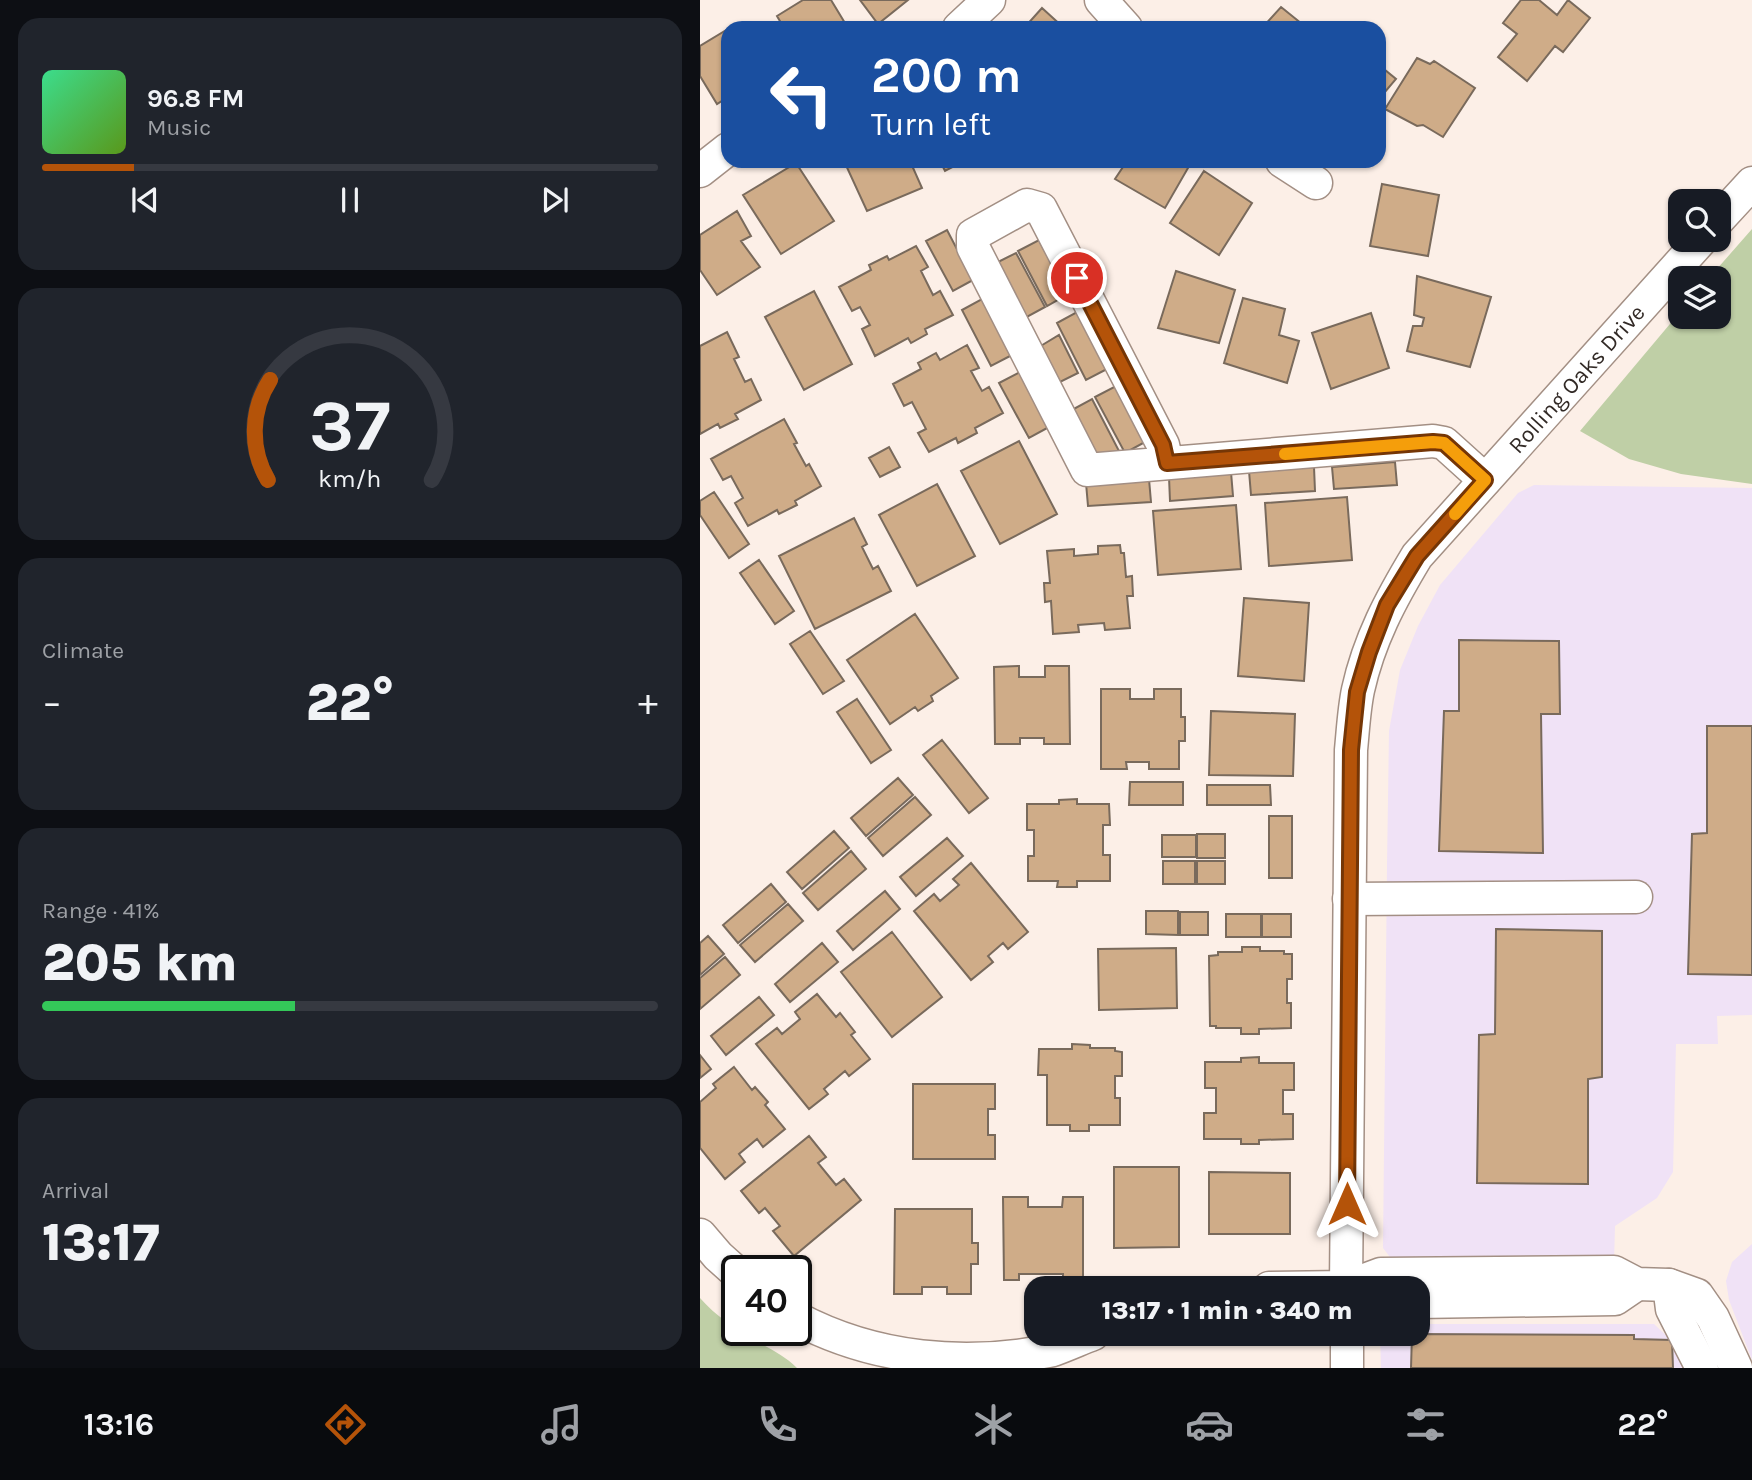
<!DOCTYPE html>
<html lang="en">
<head>
<meta charset="utf-8">
<style>
  :root { --surface:#171b24; --page:#20242c; --text:#f1f3f6; --muted:#9ea1a6; --line:#363941; --accent:#b45309 }
  body { margin:0; font-family:Karla,sans-serif; background:var(--page); color:var(--text); height:100vh; display:flex; flex-direction:column; font-size:26px; white-space:nowrap }
  * { box-sizing:border-box; margin:0 }
  p { font-size:23px; color:var(--muted) }
  .icon { flex:none; width:38px; height:38px; fill:none; stroke:currentColor; stroke-width:2; stroke-linecap:round; stroke-linejoin:round }
  .map { position:relative; flex:1; overflow:hidden }
  .side { display:flex; flex-direction:column; gap:18px; padding:18px; background:#0d0f14; width:700px }
  .side>* { flex:none }
  .hud { position:absolute; left:21px; top:21px; width:665px; height:147px; border-radius:21px; box-shadow:0 2px 5px #0004; background:#1a4fa0; color:#fff; overflow:hidden }
  .buttons { position:absolute; left:968px; top:189px; display:grid; gap:14px }
  .buttons a { display:grid; place-items:center; width:63px; height:63px; border-radius:14px; background:var(--surface); box-shadow:0 2px 5px #0004; font-size:35px }
  .speed { position:absolute; left:21px; top:1255px; display:flex; gap:14px; font-size:35px; font-weight:700; text-align:center }
  .speed>* { display:grid; place-content:center; width:91px; height:91px; border-radius:50%; background:var(--surface); box-shadow:0 2px 5px #0004; line-height:1 }
  .speed .limit { border:4px solid #111; border-radius:10px; background:#fff; color:#111 }
  .pin { position:absolute; display:grid; place-items:center; width:60px; height:60px; color:#fff; margin:-30px; border:4px solid #fff; border-radius:50%; box-shadow:0 2px 7px #0007 }
  .me { position:absolute; width:77px; margin:-38px; rotate:0deg; stroke-linejoin:round; filter:drop-shadow(0 0 5px #0008) }
  .turn { display:flex; align-items:center; gap:24px; height:147px; padding:0 35px; font-size:32px }
  .turn .icon { width:91px; height:91px; stroke-width:2.5 }
  .turn b { display:block; font-size:49px; line-height:60px }
  .big { font-size:52px; font-weight:800; line-height:1.1 }
  .side .card { flex:1; display:flex; flex-direction:column; justify-content:center; gap:10px; min-width:0; padding:0 24px; border-radius:21px; background:var(--page) }
  .side .dial { align-items:center; gap:0 }
  .dial svg { height:182px; overflow:visible; fill:none; stroke:var(--line); stroke-width:7; stroke-linecap:round; text-anchor:middle }
  .dial text { fill:var(--text); stroke:none }
  .song { display:flex; align-items:center; gap:21px }
  .cover { width:84px; height:84px; border-radius:10px; background:linear-gradient(135deg,hsl(150 70% 55%),hsl(90 70% 35%)) }
  .played { height:7px; border-radius:4px; background:linear-gradient(90deg,var(--accent) 15%,var(--line) 15%) }
  .keys { display:flex; justify-content:space-around; direction:ltr }
  .heat { display:flex; justify-content:space-between; align-items:center; font-size:38px; direction:ltr }
  .charge { height:10px; border-radius:5px; background:linear-gradient(90deg,#34c759 41%,var(--line) 0) }
  .trip { position:absolute; left:324px; top:1276px; width:406px; height:70px; border-radius:21px; background:var(--surface); box-shadow:0 2px 5px #0004; font-weight:800; line-height:70px; text-align:center }
  .tab-bar { display:flex; height:112px; justify-content:space-around; align-items:center; background:#090b0e; color:var(--muted) }
  .tab-bar .icon { width:49px; height:49px }
  .tab-bar .selected { color:var(--accent) }
  .tab-bar b { font-size:32px; color:var(--text) }
  main { display:flex; flex:1; min-height:0 }
  .map>svg:first-child { display:block }
</style>
</head>
<body>
<main>
<section class="side">
<div class="card">
<div class="song"><i class="cover"></i><div><b>96.8 FM</b><p>Music</p></div></div>
<div class="played"></div>
<div class="keys"><svg class="icon" aria-label="previous" viewBox="0 0 24 24"><path d="M18 5L8 12l10 7zM5 5v14"/></svg><svg class="icon" aria-label="pause" viewBox="0 0 24 24"><path d="M8 5v14M16 5v14"/></svg><svg class="icon" aria-label="next" viewBox="0 0 24 24"><path d="M6 5l10 7-10 7zM19 5v14"/></svg></div>
</div>
<div class="card dial"><svg viewBox="0 0 100 80">
<path d="M14 69A42 42 0 1 1 86 69"/>
<path d="M14 69A42 42 0 0 1 15 25" stroke="#b45309"/>
<text x="50" y="56" font-size="32" font-weight="700">37</text>
<text x="50" y="72" font-size="11">km/h</text>
</svg></div>
<div class="card"><p>Climate</p>
<div class="heat"><a>−</a><b class="big">22°</b><a>+</a></div>
</div>
<div class="card"><p>Range · 41%</p><b class="big">205 km</b><div class="charge"></div></div>
<div class="card"><p>Arrival</p><b class="big">13:17</b></div>
</section>
<div class="map">
<svg width="1052" height="1368" viewBox="0 0 1052 1368">
  <rect width="100%" height="100%" fill="#fcefe7"/>
  <path fill="#f0e2f6" d="M834,485L1052,488V1015L1017,1016L1018,1044H976L973,1172L957,1198L915,1226L914,1263L693,1261L683,1248L687,866L689,731L700,670L718,626L740,585L818,493Z
    M1052,1244V1360L1029,1300L1026,1281L1032,1262Z
    M718,1324H954L973,1342L986,1368H681L680,1334H718Z"/>
  <path fill="#bfcfa6" d="M1052,229V484L981,474L929,459L880,431L980,312V317H1018V278H1009Z
    M0,1298C16,1316 35,1329 56,1341C70,1349 85,1356 97,1368H0Z"/>
  <path fill="#cfac88" stroke="#796a5c" stroke-width="2" d="M103,0H131L148,28H84L77,16Z
    M160,0H208L178,24Z
    M821,0H839L857,15L868,0L890,18L863,52L855,46L827,81L798,57L817,34L803,23Z
    M581,7L607,28H562Z
    M342,8L364,28H324Z
    M28,29V97L17,104L0,76V46Z
    M717,58L730,64L734,61L775,88L743,137L723,125L717,126L685,109Z
    M679,65L696,79L679,99Z
    M144,161H210L222,188L167,211Z
    M240,161H264L245,171Z
    M427,161H492L465,208L415,179Z
    M96,163L134,221L81,254L43,195Z
    M504,171L552,203L519,255L470,223Z
    M682,184L739,195L728,256L670,246Z
    M37,211L51,236L41,241L60,267L17,295L0,270V235Z
    M247,230L273,280L253,291L226,241Z
    M339,240L368,294L347,306L318,251Z
    M216,246L228,267L221,271L233,295L240,291L253,315L225,329L227,334L211,343L208,338L175,356L162,329L170,325L160,307L152,311L139,287L171,270L169,265L187,256L189,260Z
    M316,253L345,307L325,318L296,263Z
    M476,271L535,290L519,343L458,328Z
    M717,276L791,297L770,367L707,351L713,326H722L724,318L714,315Z
    M114,291L152,364L104,390L65,317Z
    M543,298L585,309L579,335L599,341L587,383L524,363Z
    M282,299L312,355L291,366L262,310Z
    M377,312L407,369L386,380L357,323Z
    M671,313L689,368L631,389L612,333Z
    M27,332L39,357L34,359L45,382L51,379L61,400L35,414L38,419L20,428L18,424L0,434V346Z
    M359,335L378,373L358,383L339,347Z
    M267,345L279,368L271,371L282,391L289,387L303,413L275,428L277,433L258,443L256,438L229,452L218,433L226,429L212,402L204,406L193,384L221,369L218,363L236,353L240,360Z
    M320,372L349,427L329,438L299,383Z
    M416,386L445,442L425,453L395,397Z
    M392,399L419,451L397,462L370,411Z
    M84,419L97,443L94,444L106,466L109,464L121,486L95,501L97,505L79,514L77,510L48,526L35,503L43,498L31,476L23,480L11,459Z
    M319,441L357,514L300,544L261,471Z
    M189,447L200,467L180,477L169,458Z
    M695,462L697,485L634,489L632,467Z
    M614,467L615,491L551,495L549,471Z
    M531,472L533,496L470,501L469,477Z
    M449,479L451,502L388,506L386,483Z
    M237,484L275,556L217,586L179,515Z
    M14,492L49,544L29,558L0,515V501Z
    M647,497L652,560L569,566L565,503Z
    M536,505L541,569L458,575L453,511Z
    M154,518L167,544L162,547L173,569L178,566L191,591L115,629L79,556Z
    M420,545L421,553H424L426,577L432,576L433,596H427L430,628L405,630L404,623L378,625L379,632L353,634L351,601L345,602L344,583H350L347,551L374,549V556L398,554V546Z
    M59,560L94,611L75,624L40,573Z
    M544,598L609,603L604,681L538,676Z
    M215,614L258,678L231,696L233,701L218,711L215,707L190,724L147,660Z
    M110,631L144,681L123,694L90,644Z
    M759,640L859,641L860,714H841L843,853L739,851L744,711H759Z
    M319,666V677H345V666H369L370,744H344V738H320V744H295L294,667Z
    M401,689H430V699H454V689H481V717H485V741H479V769H449V762H426L427,769H401Z
    M157,699L191,750L171,763L137,712Z
    M511,711L595,714L593,776L509,775Z
    M1007,726H1052V975L988,974L992,834L1007,833Z
    M242,740L288,798L269,813L223,755Z
    M198,778L213,795L166,836L151,818Z
    M430,782H483V805H429Z
    M507,785H570L571,805H507Z
    M215,797L231,815L183,856L168,838Z
    M377,799V804H409L410,825H403V855H410V881H377V887H357L358,881H328V856H334V830H327V804H359V800Z
    M569,816H592V878H569Z
    M134,831L149,848L102,889L87,872Z
    M497,834H525V858H497Z
    M462,835H496V857H462Z
    M247,838L263,856L216,896L200,877Z
    M151,851L166,869L118,910L103,893Z
    M463,861H495V884H463Z
    M497,861H525V884H497Z
    M271,863L328,932L308,949L303,943L288,956L293,962L271,980L214,911L234,894L240,901L259,885L253,879Z
    M71,884L86,902L38,943L23,925Z
    M185,891L200,909L153,950L137,931Z
    M88,904L103,921L55,962L40,945Z
    M446,911H478V935L446,934Z
    M480,912H508V935H480Z
    M526,914H561V937H526Z
    M562,914H591V937H562Z
    M796,929L902,931V1077L888,1079V1184L777,1183L779,1035L795,1034Z
    M192,932L242,997L192,1037L141,972Z
    M8,936L24,954L0,975V943Z
    M122,943L138,962L90,1002L75,984Z
    M542,947H560V951H584V954H592V979H587V1003H591V1028L559,1029V1034H541V1028H516V1026H510L509,956L518,955V952H542Z
    M476,948L477,1008L399,1010L398,949Z
    M25,957L40,975L0,1009V978Z
    M117,994L136,1017L140,1013L155,1032L151,1035L170,1059L149,1076L145,1071L124,1089L128,1094L109,1109L56,1044L77,1028L82,1034L100,1019L95,1012Z
    M59,997L74,1015L26,1055L11,1036Z
    M372,1044L390,1045V1048H415V1051L422,1052V1076H415V1098H420V1125H389V1131H370V1125H347V1075H338L339,1049H372Z
    M0,1055L11,1069L0,1078Z
    M559,1057V1063H594V1090H583V1114H593V1139L559,1140V1144H541V1139H504V1113H516V1088H505V1062H541V1058Z
    M34,1067L52,1090L55,1087L68,1102L65,1105L85,1129L63,1147L57,1139L39,1154L45,1162L25,1179L0,1148V1102L16,1088L13,1084Z
    M213,1084H295V1109H288V1135H295V1159H213Z
    M109,1136L126,1157L118,1163L136,1185L144,1179L161,1200L94,1256L73,1231L80,1226L65,1208L59,1213L41,1191Z
    M414,1167H479V1247L414,1248Z
    M509,1172L590,1173V1234H509Z
    M303,1197H328V1207H362L363,1197H383V1280H363V1274H319V1280H304Z
    M195,1209H272V1243H278V1264H271V1294H247V1287H222V1294H194Z
    M712,1334L934,1335V1339L972,1340L973,1368H711Z"/>
  <g fill="none" stroke-linecap="round" stroke-linejoin="round">
    <defs>
      <g id="minor">
        <path d="M401,0L426,28"/>
        <path d="M259,28L289,0"/>
        <path d="M582,161L616,183"/>
        <path d="M0,171L28,149"/>
        <path d="M1018,220L1052,183"/>
        <path d="M467,463L463,445L341,209L327,205L273,235V247L387,470L733,441L744,443L785,480"/>
        <path d="M649,899L936,897"/>
        <path d="M0,1235L18,1256L37,1273"/>
        <path d="M969,1285L972,1309L1002,1368"/>
        <path d="M569,1288L646,1287L681,1274L914,1272L937,1284L969,1285L997,1295L1013,1318L1036,1368"/>
        <path id="s1" d="M646,1288L651,750C653,730 654,709 658,690C669,640 691,599 717,556L1001,240"/>
        <path d="M718,1302L915,1299L937,1284"/>
        <path d="M96,1318C175,1360 266,1368 353,1350C367,1345 380,1339 393,1334"/>
        <path d="M647,1334V1368"/>
      </g>
    </defs>
    <use href="#minor" stroke="#a38f84" stroke-width="35"/>
    <use href="#minor" stroke="#fff" stroke-width="32"/>
  </g>
  <g fill="none" stroke-linecap="round" stroke-linejoin="round">
    <defs>
      <path id="route" d="M377,278L463,445L467,463L733,442L744,443L785,480L717,556L687,605L669,652L657,692L651,750L647,1204"/>
    </defs>
    <use href="#route" stroke="#753606" stroke-width="18"/>
    <use href="#route" stroke="#b45309" stroke-width="12"/>
    <path stroke="#f59e0b" stroke-width="12" d="M585,454L733,442L744,443L785,480L755,514"/>
  </g>
  <g text-anchor="middle" stroke-width="7" stroke-linejoin="round" paint-order="stroke">
    <g font-size="23" fill="#322a26" stroke="#fff">
      <text dy="8" stroke="none"><textPath href="#s1" startOffset="984">Rolling Oaks Drive</textPath></text>
    </g>
  </g>
</svg>
<div class="buttons">
<a><svg class="icon" aria-label="search" viewBox="0 0 24 24"><circle cx="10" cy="10" r="6"/><path d="M15 15l6 6"/></svg></a>
<a><svg class="icon" aria-label="layers" viewBox="0 0 24 24"><path d="M12 4l9 5-9 5-9-5zM3 14l9 5 9-5"/></svg></a>
</div>
<div class="speed"><div class="limit">40</div></div>
<div class="pin" style="left:377px;top:278px;background:#d93025"><svg class="icon" aria-label="arrive" viewBox="0 0 24 24"><path d="M6 21V4h12l-3 4 3 4H6"/></svg></div>
<svg class="me" style="left:647px;top:1204px" viewBox="-20 -20 40 40"><path d="M0-17L14 15 0 8-14 15z" fill="#b45309" stroke="#fff" stroke-width="4"/></svg>
<div class="trip">13:17 · 1 min · 340 m</div>
<div class="hud">
<div class="turn"><svg class="icon" aria-label="left" viewBox="0 0 24 24"><path d="M17 20v-9H6M10 6l-5 5 5 5"/></svg><div><b>200 m</b>Turn left</div></div>
</div>
</div>
</main>
<nav class="tab-bar">
<b>13:16</b>
<svg class="icon selected" aria-label="directions" viewBox="0 0 24 24"><path d="M12 3l9 9-9 9-9-9zM9 14v-3h6M13 9l2 2-2 2"/></svg>
<svg class="icon" aria-label="music" viewBox="0 0 24 24"><path d="M9 18V5l10-2v13"/><circle cx="6" cy="18" r="3"/><circle cx="16" cy="16" r="3"/></svg>
<svg class="icon" aria-label="phone" viewBox="0 0 24 24"><path d="M5 4h4l2 5-3 2q2 4 5 5l2-3 5 2v4C11 20 4 13 5 4z"/></svg>
<svg class="icon" aria-label="climate" viewBox="0 0 24 24"><path d="M12 3v18M4 7l16 10M4 17L20 7"/></svg>
<svg class="icon" aria-label="car" viewBox="0 0 24 24"><path d="M5 17H2v-5l4-1 3-4h7l3 4 3 1v5h-3M9 17h6M6 11h13"/><circle cx="7" cy="17" r="2"/><circle cx="17" cy="17" r="2"/></svg>
<svg class="icon" aria-label="filters" viewBox="0 0 24 24"><path d="M4 7h16M4 17h16"/><circle cx="9" cy="7" r="2"/><circle cx="15" cy="17" r="2"/></svg>
<b>22°</b>
</nav>
</body>
</html>
